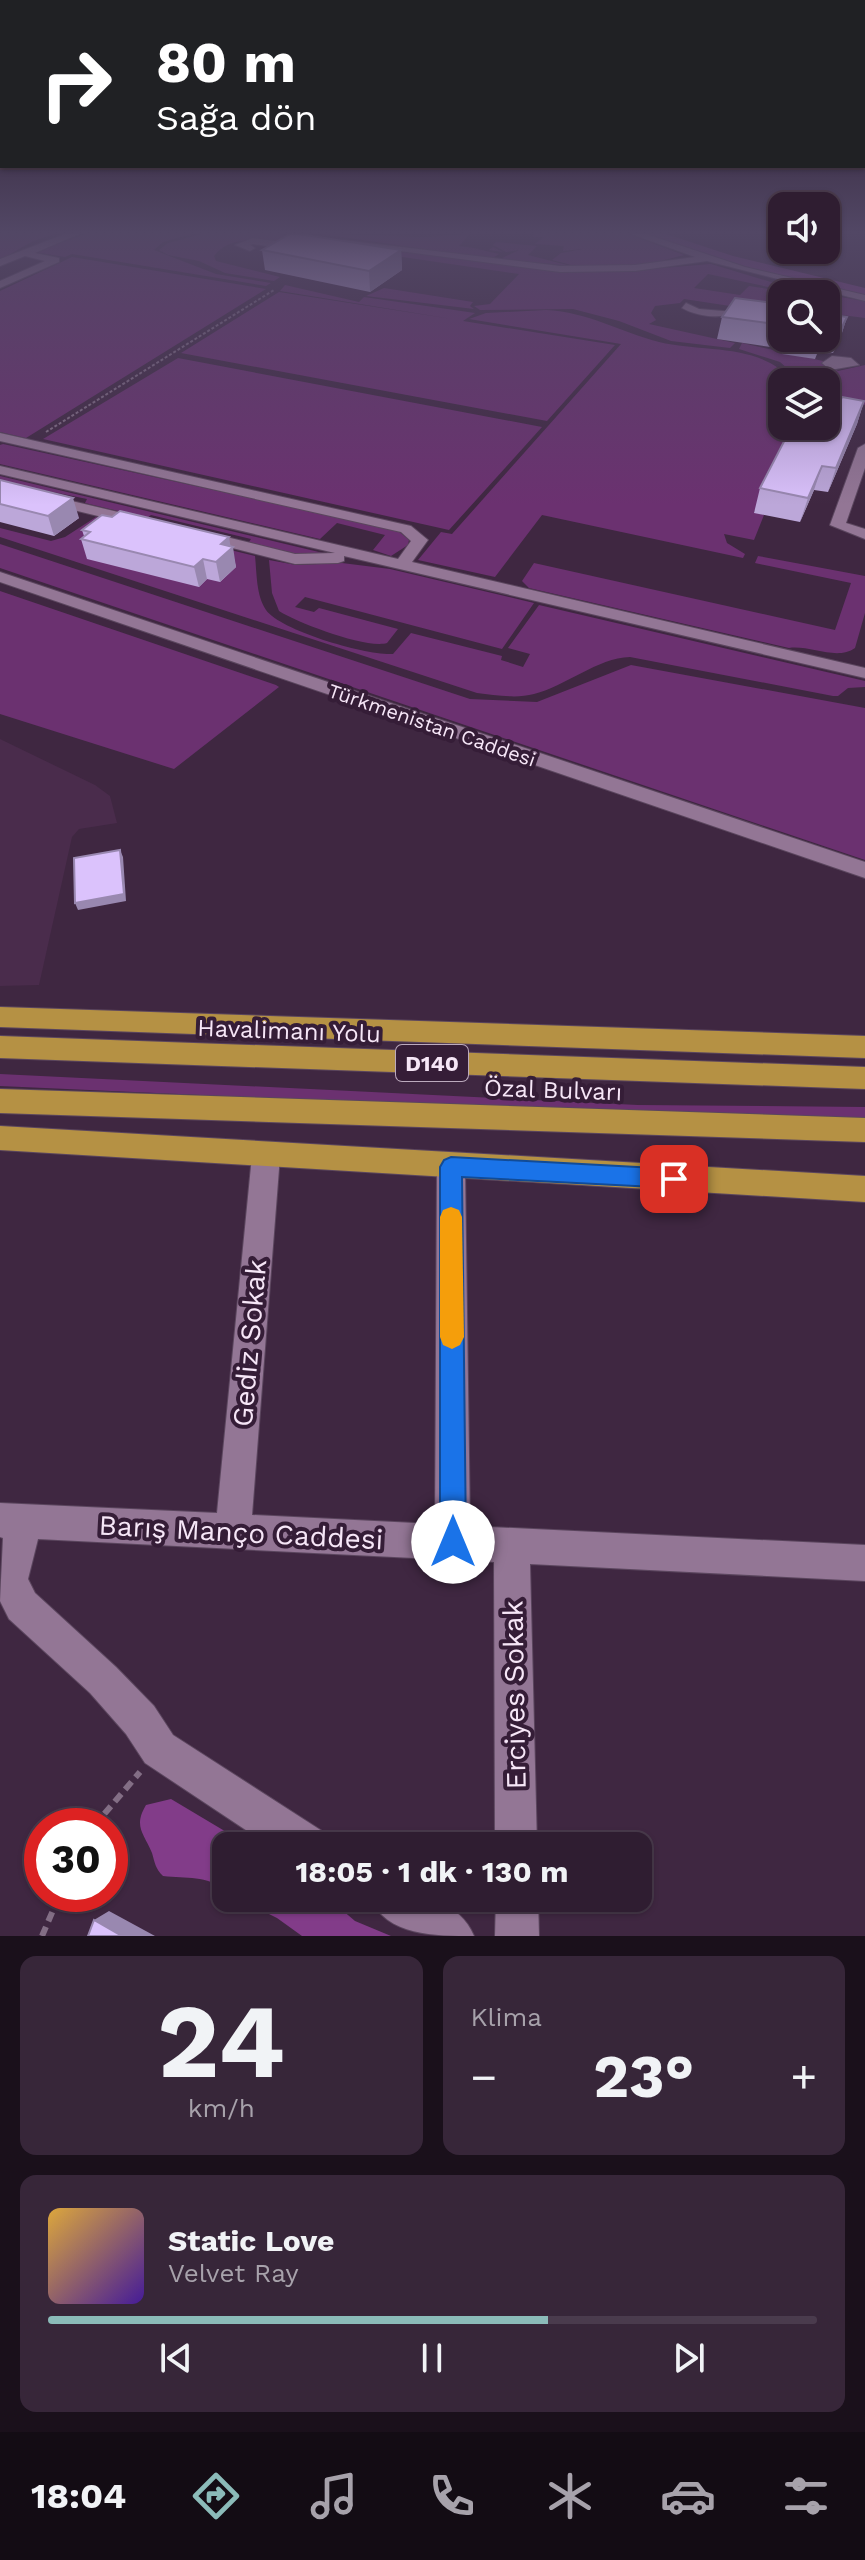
<!DOCTYPE html>
<html lang="tr">
<head>
<meta charset="utf-8">
<style>
  :root { --surface:#2f1d31; --page:#372639; --text:#f1f3f6; --muted:#a7a2ab; --line:#4a3b4d; --accent:#8bbbb9 }
  body { margin:0; font-family:"Work Sans",sans-serif; background:var(--page); color:var(--text); height:100vh; display:flex; flex-direction:column; font-size:30px; white-space:nowrap }
  * { box-sizing:border-box; margin:0 }
  p { font-size:26px; color:var(--muted) }
  .icon { flex:none; width:44px; height:44px; fill:none; stroke:currentColor; stroke-width:2; stroke-linecap:round; stroke-linejoin:round }
  .map { position:relative; height:1936px; overflow:hidden }
  .side { display:flex; flex-direction:column; gap:20px; padding:20px; background:#1a101b; flex:1 }
  .side>* { flex:none }
  .banner { position:absolute; left:0px; top:0px; width:866px; height:168px; box-shadow:0 2px 6px #0004,0 0 0 2px var(--line); background:#202124; color:#fff; overflow:hidden }
  .fabs { position:absolute; left:768px; top:192px; display:grid; gap:16px }
  .fabs a { display:grid; place-items:center; width:72px; height:72px; border-radius:16px; background:var(--surface); box-shadow:0 2px 6px #0004,0 0 0 2px var(--line); font-size:40px }
  .speed { position:absolute; left:24px; top:1808px; display:flex; gap:16px; font-size:40px; font-weight:700; text-align:center }
  .speed>* { display:grid; place-content:center; width:104px; height:104px; border-radius:50%; background:var(--surface); box-shadow:0 2px 6px #0004,0 0 0 2px var(--line); line-height:1 }
  .speed .limit { border:12px solid #d22; background:#fff; color:#111 }
  .pin { position:absolute; display:grid; place-items:center; width:68px; height:68px; color:#fff; margin:-34px; border-radius:16px; box-shadow:0 4px 12px #0006 }
  .me { position:absolute; width:88px; margin:-44px; rotate:0deg; stroke-linejoin:round; filter:drop-shadow(0 0 6px #0008) }
  .turn { display:flex; align-items:center; gap:28px; height:168px; padding:0 24px; font-size:36px }
  .turn .icon { width:104px; height:104px; stroke-width:2.5 }
  .turn b { display:block; font-size:56px; line-height:68px }
  .big { font-size:60px; font-weight:700; line-height:1.1 }
  .side .tile { flex:1; display:flex; flex-direction:column; justify-content:center; gap:12px; min-width:0; padding:0 28px; border-radius:16px; background:var(--page) }
  .side .dial { align-items:center; gap:0 }
  .dial b { font-size:104px; line-height:1 }
  .song { display:flex; align-items:center; gap:24px }
  .cover { width:96px; height:96px; border-radius:12px; background:linear-gradient(135deg,hsl(40 70% 55%),hsl(260 70% 35%)) }
  .played { height:8px; border-radius:4px; background:linear-gradient(90deg,var(--accent) 65%,var(--line) 65%) }
  .keys { display:flex; justify-content:space-around; direction:ltr }
  .heat { display:flex; justify-content:space-between; align-items:center; font-size:44px; direction:ltr }
  .side .tiles { flex:1; display:grid; gap:20px; grid-template-columns:1fr 1fr }
  .tile:last-child { grid-column:span 2 }
  .trip { position:absolute; left:212px; top:1832px; width:440px; height:80px; border-radius:16px; background:var(--surface); box-shadow:0 2px 6px #0004,0 0 0 2px var(--line); font-weight:700; line-height:80px; text-align:center }
  .dock { display:flex; height:128px; justify-content:space-around; align-items:center; background:#130c14; color:var(--muted) }
  .dock .icon { width:56px; height:56px }
  .dock .current { color:var(--accent) }
  .dock b { font-size:36px; color:var(--text) }
  .map>svg:first-child { display:block }
</style>
</head>
<body>
<div class="map">
<svg width="865" height="1936" viewBox="0 0 865 1936">
  <rect width="100%" height="100%" fill="#3f2741"/>
  <path fill="#4a2c4c" d="M0,739L95,785L110,796L117,823L79,829L72,837L39,985L0,986Z"/>
  <path fill="#6b3170" d="M0,234H55L33,241L0,260Z
    M86,234H192L163,242L154,250L216,274L271,283L266,286L72,254L65,257L34,252Z
    M201,234H278L321,240C289,259 242,221 214,256L216,261L280,277L274,281L225,273L199,261L168,255L159,250L168,243Z
    M322,234L425,237L470,234L459,246L489,250L493,247L503,252L473,248L499,254L491,259Z
    M534,234H628L684,255L649,264L604,267L575,266L552,260L561,253L583,249L563,251L564,246L535,244L544,237H533Z
    M496,242L537,246L528,255L571,266L500,259L519,250L506,252L493,245Z
    M362,246L541,270L614,272L711,264L784,286L782,290L708,274L694,288L740,295L749,286L781,291L771,309L763,311L684,299L680,303L655,306L651,313L656,320L649,324L735,343L730,348L671,341L619,321L573,309L480,310L474,306L490,304L519,274L362,251Z
    M72,257L266,289L26,438L0,432V291Z
    M285,285L359,302L364,297L475,313L463,321L615,345L547,421L181,353L279,292L452,319L280,291Z
    M384,288L473,302L470,306L474,309L366,296Z
    M798,290L865,301V318L826,313V294H795Z
    M546,310C588,312 620,332 659,342C705,353 760,342 794,382H782V426H797L754,512L764,515L754,540L724,534L727,543L745,554L743,558L542,515L495,577L418,560L441,532L452,534L621,344L469,319L486,313Z
    M742,343L823,361L838,371L865,365V405L826,391V382H803L780,362L739,349Z
    M178,358L542,427L449,530L43,439Z
    M3,444L397,530L409,540L408,545L391,556L373,550L385,535L337,523L320,539L0,464V445Z
    M0,476L323,553L301,555L249,542L251,539L151,515L147,518L85,503L87,499L0,481Z
    M96,517L255,556C257,574 256,595 266,610C281,631 368,656 393,654L411,633L502,656L501,660L523,667L530,654L508,648L539,605L865,681V687L848,688L838,696H833L630,657C597,658 566,686 534,694C516,699 495,695 477,693L0,537V528L51,541L65,537Z
    M0,544L470,699L537,702L631,665L865,708V860L0,568Z
    M758,556L865,576V613L855,648C837,661 810,645 789,648L529,588L522,581L534,563L835,630L851,583L755,563Z
    M269,560L296,565L342,563L390,569L534,603L502,649L305,597L295,607L314,612L319,608L398,629L387,643C366,649 298,623 279,611L272,593Z
    M0,591L276,685L279,687L174,769L0,714Z
    M0,1074L638,1105L865,1107V1121L645,1115L0,1086Z"/>
  <path fill="#823c89" d="M646,234H666L733,256L865,288V295L759,271Z
    M171,1799L228,1833L237,1846H226V1890C206,1875 187,1879 163,1876C155,1868 155,1863 152,1853C144,1833 133,1827 146,1805Z
    M237,1898H328L355,1921L391,1936H302L277,1918Z"/>
  <g fill="none" stroke-linecap="round" stroke-linejoin="round">
    <defs>
      <path id="minor" d="M65,234H79L35,253L59,258V262L0,288V281L45,261L25,256L0,266V259Z
        M631,234H646L745,267L865,295V301L707,261L635,271L560,272L338,243L343,240L560,266L635,265L695,257Z
        M253,238L305,245L310,248L305,251L253,244L250,245L255,248L250,251L235,245Z
        M686,303L699,309L735,312C721,320 696,316 682,308Z
        M832,356L851,358L859,365L830,370L822,363Z
        M0,433L411,526L428,540L412,562L865,668V678L344,556V561L338,563L295,564L193,538V532L198,530L295,554L335,553L0,474V466L398,559L411,541L401,532L0,441Z
        M865,444V468L846,523L865,529V539L830,525L858,448Z
        M0,484L152,520L155,523L147,528L0,492Z
        M0,572L865,862V878L0,582Z
        M266,1143L276,1147L280,1156L252,1515L435,1524L437,1167L441,1158L451,1154L461,1158L465,1167L470,1526L865,1545V1581L530,1564L537,1846H495L494,1562L38,1539L28,1579L35,1593L116,1667L154,1706L173,1735L322,1831L328,1846H270L145,1763L126,1734L90,1693L9,1619L0,1601L3,1538L0,1537V1503L217,1513L252,1156L256,1147Z
        M370,1898C409,1898 456,1893 474,1936C435,1936 387,1936 370,1898Z
        M496,1898H538L539,1936H495Z"/>
      <path id="highway" d="M0,1007L865,1036V1058L0,1027Z
        M0,1036L865,1067V1089L0,1058Z
        M0,1089L865,1118V1142L0,1113Z
        M0,1126L865,1176V1202L0,1150Z"/>
    </defs>
    <use href="#minor" stroke="#5b465e" stroke-width="2"/>
    <use href="#highway" stroke="#5b465e" stroke-width="2"/>
    <path stroke="#836e85" stroke-width="2" stroke-dasharray="3 2" stroke-linecap="butt" d="M46,432L274,290"/>
    <path stroke="#836e85" stroke-width="6" stroke-dasharray="10 6" stroke-linecap="butt" d="M94,1826L140,1772
      M42,1936L60,1894"/>
    <use href="#minor" fill="#937695" fill-rule="evenodd"/>
    <use href="#highway" fill="#b59144" fill-rule="evenodd"/>
  </g>
  <path fill="#bca7d9" d="M262,250H401L402,270L370,292L265,270Z
    M782,304V338H826V314L847,317L840,339L833,353L817,354L815,359L782,354L784,349L717,339L722,317Z
    M864,401L857,424L828,492L814,490L800,522L754,513L760,488Z
    M0,480L79,518L54,536L0,522Z
    M82,530L231,547L236,567L220,582L207,579L199,587L87,559L81,539L84,536Z"/>
  <path fill="#9988b0" d="M401,250L402,270L370,292L369,271Z
    M847,317L840,339L833,353L840,331Z
    M864,401L857,424L828,492L836,468Z
    M822,466L814,490L800,522L808,498Z
    M73,498L79,518L54,536L48,516Z
    M229,537L231,549L233,547L236,567L220,582L216,562L221,544Z
    M203,559L207,579L199,587L194,567Z
    M120,850L123,857L126,901L78,910L75,903Z
    M109,1911L155,1936H122L94,1920Z"/>
  <path fill="#dbc2fc" stroke="#9988b0" stroke-width="2" d="M290,234H299L401,250L369,271L262,250Z
    M735,298L782,304V325L722,317Z
    M826,314L847,317L840,331L826,332Z
    M842,397L864,401L836,468L822,466L808,498L760,488L792,426H826V406L837,408Z
    M0,480L73,498L48,516L0,504Z
    M120,511L229,537L221,544L233,547L216,562L203,559L194,567L81,539L90,532L82,530L102,515L112,517Z
    M120,850L124,894L75,903L74,858Z
    M94,1920L122,1936H88Z"/>
  <linearGradient id="sky" x2="0" y2="1"><stop stop-color="#231524"/><stop offset="0.46" stop-color="#524765"/><stop offset="1" stop-color="#524765" stop-opacity="0"/></linearGradient>
  <rect width="865" height="505" fill="url(#sky)"/>
  <path fill="#1a73e8" stroke="#114b97" stroke-width="2" d="M451,1157L674,1169L681,1172L684,1179L681,1186L674,1188L462,1177L466,1542L462,1552L453,1556L444,1552L440,1542V1167L444,1160Z"/>
  <path fill="#f59e0b" d="M451,1207L459,1210L462,1217L464,1337L460,1345L452,1349L443,1345L440,1337V1217L443,1210Z"/>
  <g text-anchor="middle" stroke-width="8" stroke-linejoin="round" paint-order="stroke">
    <g font-size="20" fill="#f6e6f7" stroke="#351d37">
      <text transform="translate(432 725) rotate(19)" y="7">Türkmenistan Caddesi</text>
    </g>
    <rect fill="#351d37" stroke="#bcaabd" stroke-width="2" x="396" y="1045" width="72" height="36" rx="6"/>
    <g font-size="22" font-weight="bold" fill="#f6e6f7">
      <text x="432" y="1071">D140</text>
    </g>
    <g font-size="24" fill="#f6e6f7" stroke="#351d37">
      <text transform="translate(289 1031) rotate(2)" y="8">Havalimanı Yolu</text>
      <text transform="translate(553 1090) rotate(2)" y="8">Özal Bulvarı</text>
    </g>
    <g font-size="28" fill="#f6e6f7" stroke="#351d37">
      <text transform="translate(249 1343) rotate(-85)" y="10">Gediz Sokak</text>
      <text transform="translate(241 1532) rotate(3)" y="10">Barış Manço Caddesi</text>
      <text transform="translate(514 1695) rotate(-91)" y="10">Erciyes Sokak</text>
    </g>
  </g>
</svg>
<div class="fabs">
<a><svg class="icon" aria-label="sound" viewBox="0 0 24 24"><path d="M4 9h4l5-4v14l-5-4H4zM17 9q2 3 0 6"/></svg></a>
<a><svg class="icon" aria-label="search" viewBox="0 0 24 24"><circle cx="10" cy="10" r="6"/><path d="M15 15l6 6"/></svg></a>
<a><svg class="icon" aria-label="layers" viewBox="0 0 24 24"><path d="M12 4l9 5-9 5-9-5zM3 14l9 5 9-5"/></svg></a>
</div>
<div class="speed"><div class="limit">30</div></div>
<div class="pin" style="left:674px;top:1179px;background:#d93025"><svg class="icon" aria-label="arrive" viewBox="0 0 24 24"><path d="M6 21V4h12l-3 4 3 4H6"/></svg></div>
<svg class="me" style="left:453px;top:1542px" viewBox="-20 -20 40 40"><circle r="19" fill="#fff"/><path d="M0-13L10 11 0 6-10 11z" fill="#1a73e8"/></svg>
<div class="trip">18:05 · 1 dk · 130 m</div>
<div class="banner">
<div class="turn"><svg class="icon" aria-label="right" viewBox="0 0 24 24"><path d="M7 20v-9h11M14 6l5 5-5 5"/></svg><div><b>80 m</b>Sağa dön</div></div>
</div>
</div>
<section class="side">
<div class="tiles">
<div class="tile dial"><b>24</b><p>km/h</p></div>
<div class="tile"><p>Klima</p>
<div class="heat"><a>−</a><b class="big">23°</b><a>+</a></div>
</div>
<div class="tile">
<div class="song"><i class="cover"></i><div><b>Static Love</b><p>Velvet Ray</p></div></div>
<div class="played"></div>
<div class="keys"><svg class="icon" aria-label="previous" viewBox="0 0 24 24"><path d="M18 5L8 12l10 7zM5 5v14"/></svg><svg class="icon" aria-label="pause" viewBox="0 0 24 24"><path d="M8 5v14M16 5v14"/></svg><svg class="icon" aria-label="next" viewBox="0 0 24 24"><path d="M6 5l10 7-10 7zM19 5v14"/></svg></div>
</div>
</div>
</section>
<nav class="dock">
<b>18:04</b>
<svg class="icon current" aria-label="directions" viewBox="0 0 24 24"><path d="M12 3l9 9-9 9-9-9zM9 14v-3h6M13 9l2 2-2 2"/></svg>
<svg class="icon" aria-label="music" viewBox="0 0 24 24"><path d="M9 18V5l10-2v13"/><circle cx="6" cy="18" r="3"/><circle cx="16" cy="16" r="3"/></svg>
<svg class="icon" aria-label="phone" viewBox="0 0 24 24"><path d="M5 4h4l2 5-3 2q2 4 5 5l2-3 5 2v4C11 20 4 13 5 4z"/></svg>
<svg class="icon" aria-label="climate" viewBox="0 0 24 24"><path d="M12 3v18M4 7l16 10M4 17L20 7"/></svg>
<svg class="icon" aria-label="car" viewBox="0 0 24 24"><path d="M5 17H2v-5l4-1 3-4h7l3 4 3 1v5h-3M9 17h6M6 11h13"/><circle cx="7" cy="17" r="2"/><circle cx="17" cy="17" r="2"/></svg>
<svg class="icon" aria-label="filters" viewBox="0 0 24 24"><path d="M4 7h16M4 17h16"/><circle cx="9" cy="7" r="2"/><circle cx="15" cy="17" r="2"/></svg>
</nav>
</body>
</html>
